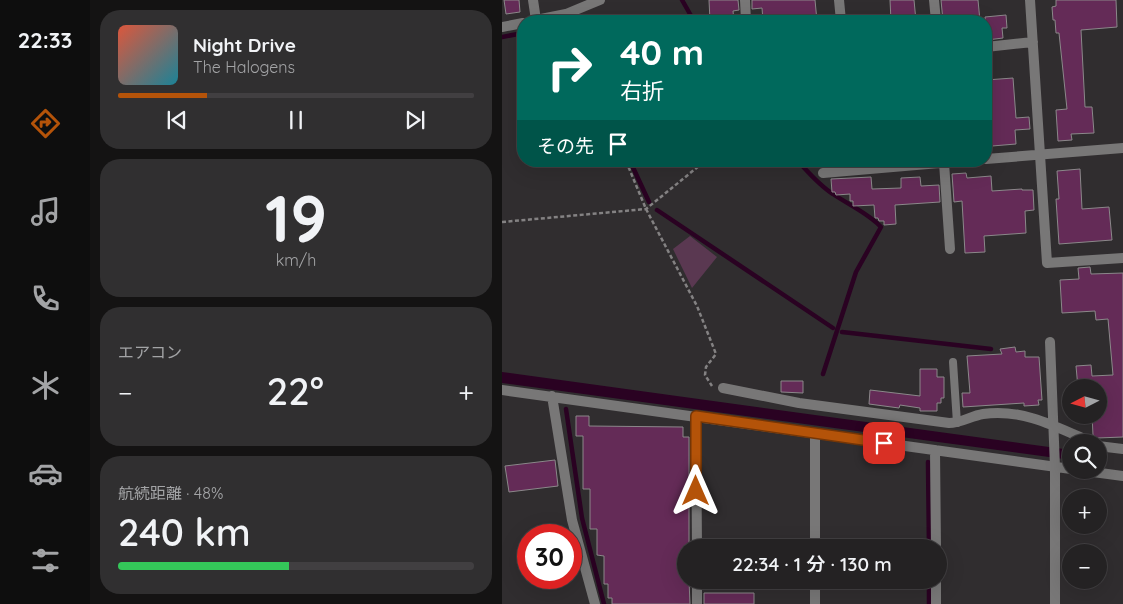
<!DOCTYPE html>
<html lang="ja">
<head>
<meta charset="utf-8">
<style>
  :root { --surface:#242223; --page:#302f30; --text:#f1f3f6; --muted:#a3a4a6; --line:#413f41; --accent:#b45309 }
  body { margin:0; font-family:Quicksand,"Noto Sans JP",sans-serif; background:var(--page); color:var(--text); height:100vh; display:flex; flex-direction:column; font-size:19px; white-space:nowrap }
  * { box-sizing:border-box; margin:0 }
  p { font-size:16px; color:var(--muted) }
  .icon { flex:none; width:28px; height:28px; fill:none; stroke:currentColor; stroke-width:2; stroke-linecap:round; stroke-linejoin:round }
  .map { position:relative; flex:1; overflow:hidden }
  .sheet { display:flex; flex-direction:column; gap:10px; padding:10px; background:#141313; width:412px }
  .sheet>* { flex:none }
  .guide { position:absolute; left:15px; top:15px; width:475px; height:152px; border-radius:20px; box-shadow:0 5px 20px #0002,0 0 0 1px var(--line); background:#00695c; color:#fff; overflow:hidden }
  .needle { width:32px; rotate:264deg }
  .buttons { position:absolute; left:560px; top:379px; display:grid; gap:10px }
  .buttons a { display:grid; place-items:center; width:45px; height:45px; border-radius:50%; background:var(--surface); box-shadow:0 5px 20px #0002,0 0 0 1px var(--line); font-size:25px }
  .speed { position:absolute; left:15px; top:524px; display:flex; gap:10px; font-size:25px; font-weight:700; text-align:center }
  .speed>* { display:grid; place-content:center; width:65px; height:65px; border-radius:50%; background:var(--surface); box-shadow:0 5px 20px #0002,0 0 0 1px var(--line); line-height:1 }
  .speed .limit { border:8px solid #d22; background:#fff; color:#111 }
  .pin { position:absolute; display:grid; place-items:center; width:42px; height:42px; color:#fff; margin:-21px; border-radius:10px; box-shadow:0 2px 8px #0006 }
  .me { position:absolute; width:55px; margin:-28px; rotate:0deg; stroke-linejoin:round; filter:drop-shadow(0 0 4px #0008) }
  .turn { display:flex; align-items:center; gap:18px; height:105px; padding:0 20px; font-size:22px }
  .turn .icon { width:65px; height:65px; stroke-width:2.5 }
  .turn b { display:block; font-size:35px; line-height:42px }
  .then { display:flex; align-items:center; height:48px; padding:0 20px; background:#0003; gap:10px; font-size:19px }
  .big { font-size:38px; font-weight:600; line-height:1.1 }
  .sheet .widget { flex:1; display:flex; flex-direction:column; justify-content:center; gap:8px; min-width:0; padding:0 18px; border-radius:20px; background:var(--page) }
  .sheet .dial { align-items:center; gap:0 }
  .dial b { font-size:65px; line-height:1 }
  .song { display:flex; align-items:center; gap:15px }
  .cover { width:60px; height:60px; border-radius:8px; background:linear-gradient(135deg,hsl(10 70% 55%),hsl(190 70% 35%)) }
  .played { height:5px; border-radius:2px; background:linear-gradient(90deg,var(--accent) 25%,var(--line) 25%) }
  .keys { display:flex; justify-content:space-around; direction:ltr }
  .heat { display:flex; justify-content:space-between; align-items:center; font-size:28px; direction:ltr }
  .charge { height:8px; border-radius:4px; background:linear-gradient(90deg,#34c759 48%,var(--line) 0) }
  .trip { position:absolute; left:175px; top:539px; width:270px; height:50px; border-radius:25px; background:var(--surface); box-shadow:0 5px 20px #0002,0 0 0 1px var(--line); font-weight:600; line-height:50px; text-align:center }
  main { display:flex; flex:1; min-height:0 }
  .tabs { display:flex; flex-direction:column; width:90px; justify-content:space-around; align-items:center; background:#0e0e0e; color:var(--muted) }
  .tabs .icon { width:35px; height:35px }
  .tabs .on { color:var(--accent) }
  .tabs b { font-size:22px; color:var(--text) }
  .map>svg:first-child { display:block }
</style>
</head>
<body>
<main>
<nav class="tabs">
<b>22:33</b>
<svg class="icon on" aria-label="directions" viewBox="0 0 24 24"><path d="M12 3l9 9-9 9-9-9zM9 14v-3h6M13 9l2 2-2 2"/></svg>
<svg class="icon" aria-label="music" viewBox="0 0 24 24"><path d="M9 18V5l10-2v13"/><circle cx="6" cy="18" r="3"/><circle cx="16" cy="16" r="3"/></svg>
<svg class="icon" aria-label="phone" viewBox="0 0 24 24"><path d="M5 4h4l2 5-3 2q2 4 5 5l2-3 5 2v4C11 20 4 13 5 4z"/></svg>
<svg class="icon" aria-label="climate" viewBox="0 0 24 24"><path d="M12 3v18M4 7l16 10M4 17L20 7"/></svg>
<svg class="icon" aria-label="car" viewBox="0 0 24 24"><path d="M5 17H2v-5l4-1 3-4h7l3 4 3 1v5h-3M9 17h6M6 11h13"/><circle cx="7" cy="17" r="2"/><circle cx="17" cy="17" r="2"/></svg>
<svg class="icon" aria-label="filters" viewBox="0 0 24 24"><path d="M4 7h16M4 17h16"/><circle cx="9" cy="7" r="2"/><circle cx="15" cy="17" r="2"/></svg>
</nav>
<section class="sheet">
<div class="widget">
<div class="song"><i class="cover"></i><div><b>Night Drive</b><p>The Halogens</p></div></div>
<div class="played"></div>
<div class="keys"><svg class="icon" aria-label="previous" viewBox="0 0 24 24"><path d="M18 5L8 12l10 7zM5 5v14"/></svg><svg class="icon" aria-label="pause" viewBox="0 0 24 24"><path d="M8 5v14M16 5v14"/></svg><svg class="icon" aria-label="next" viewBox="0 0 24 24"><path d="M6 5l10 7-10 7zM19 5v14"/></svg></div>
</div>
<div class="widget dial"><b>19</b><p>km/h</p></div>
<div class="widget"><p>エアコン</p>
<div class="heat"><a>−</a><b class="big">22°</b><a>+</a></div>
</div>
<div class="widget"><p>航続距離 · 48%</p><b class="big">240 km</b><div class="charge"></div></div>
</section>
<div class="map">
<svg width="621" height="604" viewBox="0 0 621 604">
  <rect width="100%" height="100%" fill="#302d2f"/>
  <path fill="#5a3851" d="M188,236L215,257L190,288L171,249Z"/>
  <path fill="#2a0222" d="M0,372L569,450V460L0,383Z"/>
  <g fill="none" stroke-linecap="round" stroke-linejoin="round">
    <path stroke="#2a0222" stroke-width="4.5" d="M180,0L192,21
      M0,37L21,33
      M128,161L147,202
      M296,161C307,173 317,185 331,194C347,205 366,213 379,227L354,272L321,374
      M155,210L331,328
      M340,332L489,349
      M64,409L80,518L102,604
      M426,462L427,548
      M427,580V604"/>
  </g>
  <path fill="#642b57" stroke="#8b888a" d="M2,0H17L18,12L4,14Z
    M207,0H236L237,10L231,11L232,21H208Z
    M250,0H313L315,21H261L260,8L250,9Z
    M388,0H412L414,21H389Z
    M439,0H476L478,21H441Z
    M554,0H614L615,27L579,30L583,107H590L592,133L569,134L570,140L556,141L554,110L565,109L557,33H554L553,20H551L550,7L554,6Z
    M504,15L505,28H500L501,38L485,40L483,17Z
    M511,78L514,118L527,117L528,129L513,130L514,144L490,146L489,136L484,137V80Z
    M578,169L580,209L607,207L610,240L557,244L554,199H557L555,171Z
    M464,173L465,178L489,176L490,191L520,189V190H531L532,210L523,211L524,233L482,236L483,252L463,253L460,201L452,202L450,174Z
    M369,177L370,189L399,188V178L418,177L419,186L437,185L438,202L393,205L394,224L382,225V221H377L376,218H373L372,205L351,206V201H348V194L334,195L333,192H330L329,179Z
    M588,267L589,274L621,273V437L595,438L591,435L590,415H596V388H576L574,366L589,365L590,376L611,375L606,319L594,320L593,311L560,313L558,280L577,279L576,268Z
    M513,347L514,352L523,351V357H537L540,400H536L537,405L522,406V403L461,407L460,393H468L465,356L500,354L498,349Z
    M418,369H435V377H442V398H439V403H435V411H418V408L398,405L397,408L367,404L368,390L418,396Z
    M279,381H301V393L279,392Z
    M74,416H87V426L181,427V437H187V548H184V580H187L188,604H110V598H106V584H102V556L95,555V529H88V489H81V436H74Z
    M53,460L56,486L7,492L3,466Z
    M202,593H252V604H202Z"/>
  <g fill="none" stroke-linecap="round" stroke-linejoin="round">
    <path stroke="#848283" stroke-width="2.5" stroke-dasharray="4 2.5" stroke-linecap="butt" d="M124,161L144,209L195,306L214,354L204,367L203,375L210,386
      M0,222L144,209L203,161"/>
    <path stroke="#787777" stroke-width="8" d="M451,362L455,423"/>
    <path stroke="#787777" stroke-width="10" d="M31,0L34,20
      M243,0L244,21
      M337,0L339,21
      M432,0L434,21
      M528,0L545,263L621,258
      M29,21L64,14L98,0
      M0,27L21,23
      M484,47L531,42
      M484,159L621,148
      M442,163L448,249
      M321,173L461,161
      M548,342L553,467V604
      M221,388L297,403L447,423C459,423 469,416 481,414C520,408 555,427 589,442
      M0,390L569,469
      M50,396L70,520L93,604
      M194,416L195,548
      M313,433V548
      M596,446L621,449
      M433,450L434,548
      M576,470L621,476
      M195,580V604
      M313,580V604
      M434,580V604"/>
  </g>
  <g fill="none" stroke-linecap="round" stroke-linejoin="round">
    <defs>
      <path id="route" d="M194,491V416L382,443"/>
    </defs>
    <use href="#route" stroke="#753606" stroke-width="12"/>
    <use href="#route" stroke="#b45309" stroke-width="9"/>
  </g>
</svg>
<div class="buttons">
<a><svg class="needle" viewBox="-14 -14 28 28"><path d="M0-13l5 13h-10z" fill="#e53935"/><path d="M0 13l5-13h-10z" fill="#a3a4a6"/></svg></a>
<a><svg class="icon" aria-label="search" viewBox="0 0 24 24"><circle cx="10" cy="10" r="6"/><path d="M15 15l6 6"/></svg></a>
<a>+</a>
<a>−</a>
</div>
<div class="speed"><div class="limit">30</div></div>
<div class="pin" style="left:382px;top:443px;background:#d93025"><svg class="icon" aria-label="arrive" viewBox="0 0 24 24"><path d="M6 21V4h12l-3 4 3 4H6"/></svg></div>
<svg class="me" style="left:194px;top:491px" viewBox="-20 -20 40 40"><path d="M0-17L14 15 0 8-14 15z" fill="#b45309" stroke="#fff" stroke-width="4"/></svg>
<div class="trip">22:34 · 1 分 · 130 m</div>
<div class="guide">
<div class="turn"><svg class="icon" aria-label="right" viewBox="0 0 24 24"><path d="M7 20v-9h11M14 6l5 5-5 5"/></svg><div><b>40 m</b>右折</div></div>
<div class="then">その先<svg class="icon" aria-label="arrive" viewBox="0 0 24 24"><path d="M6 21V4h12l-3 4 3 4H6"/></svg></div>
</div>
</div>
</main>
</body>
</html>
